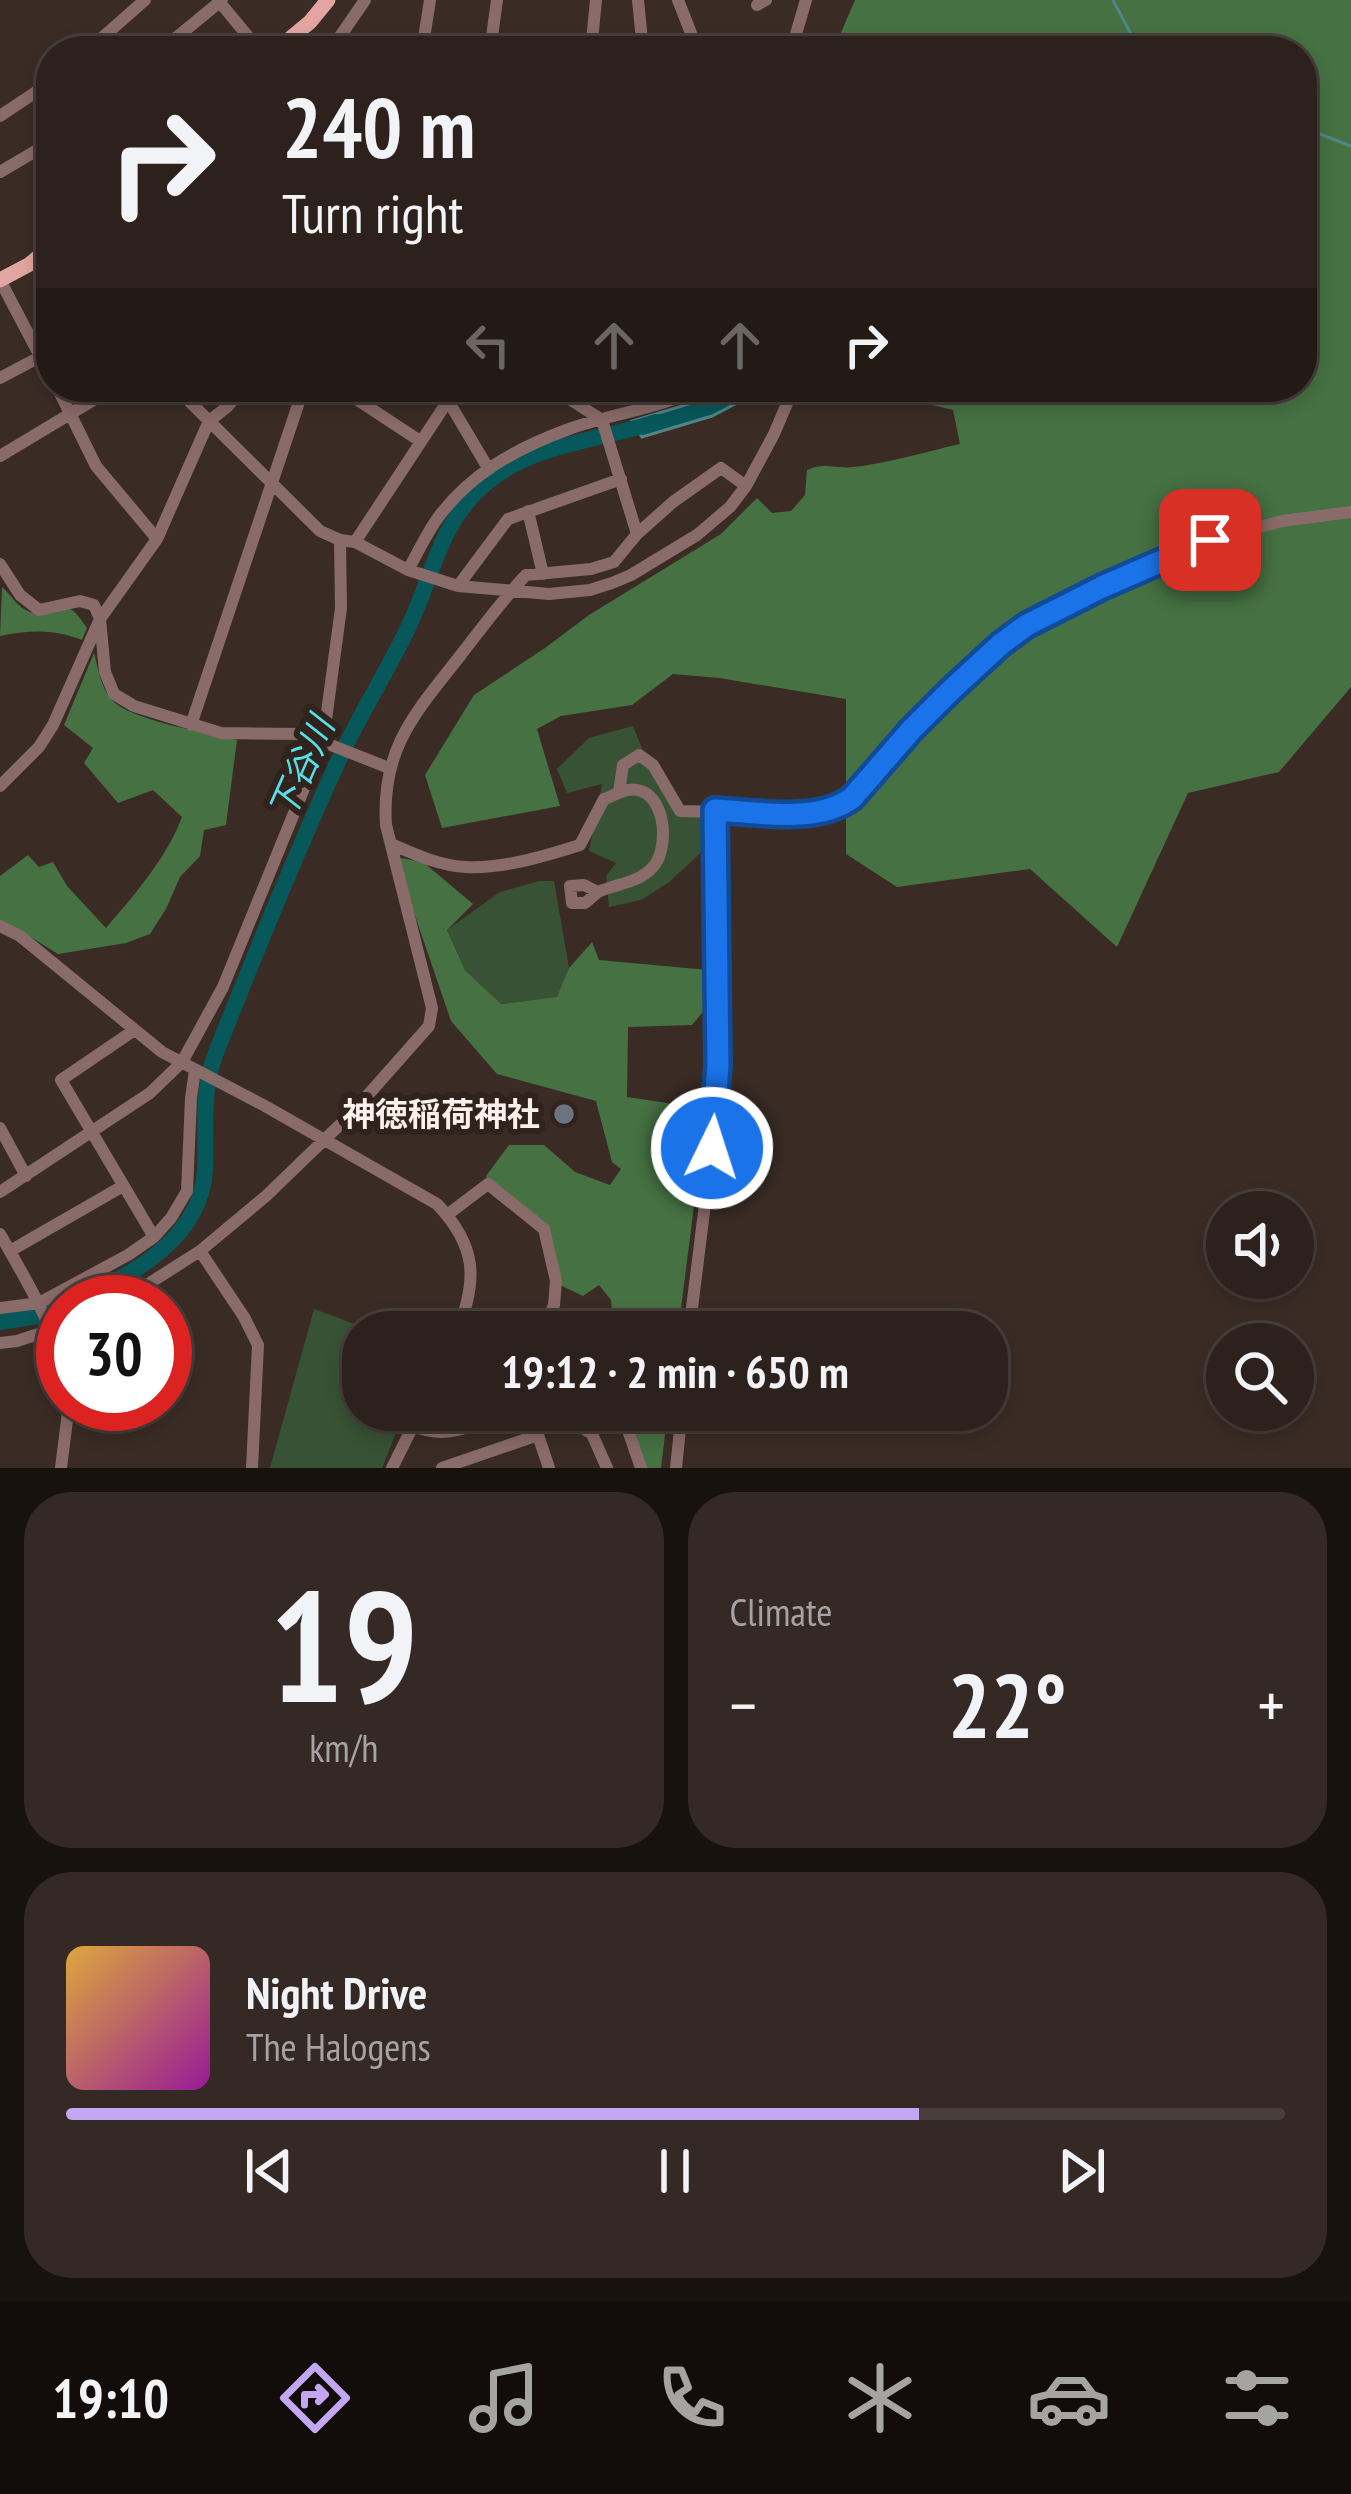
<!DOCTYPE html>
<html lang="en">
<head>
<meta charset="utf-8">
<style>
  :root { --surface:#2c211c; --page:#342925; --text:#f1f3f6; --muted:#a6a3a3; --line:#483e3b; --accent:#c3a7f2 }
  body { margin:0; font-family:"PT Sans Narrow","Noto Sans JP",sans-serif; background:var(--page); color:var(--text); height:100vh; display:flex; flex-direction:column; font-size:45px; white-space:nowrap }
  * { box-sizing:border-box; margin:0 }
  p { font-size:39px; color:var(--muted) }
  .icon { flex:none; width:66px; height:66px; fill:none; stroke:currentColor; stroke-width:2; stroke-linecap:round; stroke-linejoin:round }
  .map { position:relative; height:1468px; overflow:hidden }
  .details { display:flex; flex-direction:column; gap:24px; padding:24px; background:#18120f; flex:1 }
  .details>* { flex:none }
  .banner { position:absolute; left:36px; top:36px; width:1281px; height:366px; border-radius:48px; box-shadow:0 6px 18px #0003,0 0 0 3px var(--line); background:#2c211c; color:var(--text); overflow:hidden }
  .fabs { position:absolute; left:1206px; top:1191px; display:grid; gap:24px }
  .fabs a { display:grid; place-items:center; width:108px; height:108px; border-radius:50%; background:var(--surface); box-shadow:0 6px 18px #0003,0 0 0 3px var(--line); font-size:60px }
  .speed { position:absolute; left:36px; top:1275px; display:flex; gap:24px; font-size:60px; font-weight:700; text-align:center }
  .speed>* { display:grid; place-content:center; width:156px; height:156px; border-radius:50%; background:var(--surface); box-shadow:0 6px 18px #0003,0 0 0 3px var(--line); line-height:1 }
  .speed .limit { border:18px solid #d22; background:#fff; color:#111 }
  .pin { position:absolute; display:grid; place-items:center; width:102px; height:102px; color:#fff; margin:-51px; border-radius:24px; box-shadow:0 6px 18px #0006 }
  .me { position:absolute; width:132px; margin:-66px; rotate:4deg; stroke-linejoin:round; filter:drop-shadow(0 0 9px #0008) }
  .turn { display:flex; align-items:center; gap:42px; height:252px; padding:0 48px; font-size:54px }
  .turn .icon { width:156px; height:156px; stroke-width:2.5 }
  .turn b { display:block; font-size:84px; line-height:102px }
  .lanes { display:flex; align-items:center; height:114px; padding:0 48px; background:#0003; justify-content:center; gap:60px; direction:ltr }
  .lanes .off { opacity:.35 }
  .big { font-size:90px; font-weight:600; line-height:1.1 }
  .details .widget { flex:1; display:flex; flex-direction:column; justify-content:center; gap:18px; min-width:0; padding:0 42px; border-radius:48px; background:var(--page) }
  .details .dial { align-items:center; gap:0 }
  .dial b { font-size:156px; line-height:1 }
  .song { display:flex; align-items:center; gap:36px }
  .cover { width:144px; height:144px; border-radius:18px; background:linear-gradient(135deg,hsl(40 70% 55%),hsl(300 70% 35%)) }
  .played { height:12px; border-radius:6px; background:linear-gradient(90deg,var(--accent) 70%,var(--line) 70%) }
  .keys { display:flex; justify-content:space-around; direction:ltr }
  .heat { display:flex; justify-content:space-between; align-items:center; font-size:66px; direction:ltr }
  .details .tiles { flex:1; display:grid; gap:24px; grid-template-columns:1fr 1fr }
  .widget:last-child { grid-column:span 2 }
  .trip { position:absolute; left:342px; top:1311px; width:666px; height:120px; border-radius:48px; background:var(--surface); box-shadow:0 6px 18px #0003,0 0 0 3px var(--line); font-weight:600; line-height:120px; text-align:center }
  .dock { display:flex; height:192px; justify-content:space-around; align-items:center; background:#120d0b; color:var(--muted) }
  .dock .icon { width:84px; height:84px }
  .dock .current { color:var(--accent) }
  .dock b { font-size:54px; color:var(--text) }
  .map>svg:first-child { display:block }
</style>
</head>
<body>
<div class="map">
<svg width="1351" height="1468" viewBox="0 0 1351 1468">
  <rect width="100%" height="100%" fill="#3a2c25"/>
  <path fill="#375235" d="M633,726L650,768L680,811L707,817L706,848L668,883L641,900L609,907L606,876L616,863L589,851L602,784L567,793L557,769L589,738Z
    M539,881H554L569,968L558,998L501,1004L465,970L447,930L500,892Z
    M314,1309L376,1332H363V1410H405L382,1468H270Z"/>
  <path fill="#467143" d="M855,0H1351V687L1279,772L1188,793L1117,947L1030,869L897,887L846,854V699L719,678L673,674L632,705L561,716L537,729L560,806L442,828L425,775L474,695L545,648L589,615L721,534L757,498L772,513L791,511L805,495L807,470C826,462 834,469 854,467C889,463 925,452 960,444L953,410L924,403L920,387H1302V51H833Z
    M2,587C13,597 19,610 34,613C64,619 62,590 87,628L82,640C52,629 31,630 0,636Z
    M94,653C98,668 101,686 110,698C127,720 208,733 237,740L226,825L204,830L200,856L180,877L166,909L150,934L126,943L58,954L18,929L0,921V876L28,855L39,867L53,862L67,886L106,928C135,894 166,859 182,817L153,790L118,803L84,763L93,748L64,725Z
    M395,857L423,862L473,904L447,930L465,970L501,1004L557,997L569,968L592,942L599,960L708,970L703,1012L692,1025L628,1027L627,1097L701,1108L695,1198L678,1332H614L611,1300L599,1285L583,1296L560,1285L546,1223L489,1182L486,1176L509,1145H544L575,1172L610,1185L621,1169L612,1162L596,1101L497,1074L451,1021Z
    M621,1410H668L661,1468H641Z"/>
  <path fill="#07585b" stroke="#508686" stroke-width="3" d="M718,387H762L760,391L712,416L642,437L632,421L699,401Z"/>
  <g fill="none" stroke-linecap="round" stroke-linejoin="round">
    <path stroke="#508686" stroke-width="3" d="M1113,0L1133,38L1145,51
      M1302,127L1351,146"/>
    <path stroke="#07585b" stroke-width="16" d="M72,1302C129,1277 201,1240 205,1170C207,1132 201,1095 214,1058C254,956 295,855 341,755C362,711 388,670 409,626C433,575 440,521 486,483C532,444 601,440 656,422
      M0,1322L38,1316L63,1306"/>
    <path stroke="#896b69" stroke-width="12" d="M218,0L260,51
      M638,0L643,51
      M678,0L698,51
      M757,5L766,0
      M87,51L145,0
      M160,51L222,0
      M299,51C312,42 318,43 332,51
      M330,51L365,0
      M422,51L430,0
      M490,51L497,0
      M591,51L596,0
      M791,51L806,0
      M0,116L51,82
      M0,172L51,142
      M0,280L51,377
      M0,378L51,351
      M57,387L96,466L157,539
      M175,387L320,531L340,540L355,542L408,570L458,586L549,594L590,590L612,583L631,575L697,535L730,507L746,486L774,434L794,387
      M338,387L420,441
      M440,387L488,468
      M551,387L602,420L637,534
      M0,456L115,387
      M528,511L543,574
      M355,542L457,387
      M0,564L20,595L39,610L80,601L94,605L100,619L105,672L114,694L134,706L221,733L303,734L389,768
      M408,570C417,554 425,537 435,522C467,475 517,448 569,429C613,413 660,409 701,387
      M458,586L508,519L621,479
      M191,725L304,387
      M0,786L39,747L53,725L100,619L157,539L209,421L227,407L244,387
      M619,792L623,765L639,755L653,765L680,811L817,814L840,807L852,798L950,690L1001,644L1027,625L1199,543L1282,521L1351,512
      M391,844C414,854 440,866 466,867C503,869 545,856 580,845L604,799C616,795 628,786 641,791C667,800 669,851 652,868C638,883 616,884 598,892L584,885L570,886L572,903H585L598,892
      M0,926L20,936L162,1052L265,1106L437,1204C477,1246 478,1280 457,1332
      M133,1031L61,1080L154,1237
      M0,1128L26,1176
      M0,1192L150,1093L182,1062L223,987L323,742L341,608L340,540
      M447,1215L488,1184L544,1229L556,1281L554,1305L543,1332
      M0,1234C24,1276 48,1316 63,1363
      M10,1251L123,1186
      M200,1251L244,1317L258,1345L252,1468
      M120,1302L200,1251L266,1196L351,1114L429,1026L432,1008L386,825C381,748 416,712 460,656C481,629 502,600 526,575L591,569L614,562L637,534L673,502L721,468L746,486
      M0,1308L39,1303L128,1255L154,1237L171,1218L187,1191L191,1098L195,1070
      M689,1332L712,1148L718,1065L715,810
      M0,1343L17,1341L63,1326
      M554,1410L592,1434L607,1468
      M621,1410L641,1468
      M414,1426C448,1441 473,1425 503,1410
      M462,1429L472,1410
      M61,1468L69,1404
      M392,1468L421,1410
      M442,1468L538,1435L549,1468
      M676,1468L682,1410"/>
    <path stroke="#e3a5a2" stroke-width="15" d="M275,51L310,22L328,0
      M0,280L30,264L51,246"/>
  </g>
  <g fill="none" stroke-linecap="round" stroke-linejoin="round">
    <defs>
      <path id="route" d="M712,1148L718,1065L715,810C757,812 817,824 852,798L912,729L950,691L1001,644L1027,625L1102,587L1210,540"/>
    </defs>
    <use href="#route" stroke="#114b97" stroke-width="30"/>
    <use href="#route" stroke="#1a73e8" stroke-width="21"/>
  </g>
  <circle fill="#6b7280" stroke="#30221c" stroke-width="4.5" cx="564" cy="1114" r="12"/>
  <g text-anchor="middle" stroke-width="12" stroke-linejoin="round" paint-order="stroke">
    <g font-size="33" font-weight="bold" fill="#faf0ec" stroke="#30221c" text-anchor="end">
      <text x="540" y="1126">神徳稲荷神社</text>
    </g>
    <g font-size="36" font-style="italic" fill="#58dfe5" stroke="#30221c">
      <text transform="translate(301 768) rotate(-66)" y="13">下谷川</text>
    </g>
  </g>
</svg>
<div class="fabs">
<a><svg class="icon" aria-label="sound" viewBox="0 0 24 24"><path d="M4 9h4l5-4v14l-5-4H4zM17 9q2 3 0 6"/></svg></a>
<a><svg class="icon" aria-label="search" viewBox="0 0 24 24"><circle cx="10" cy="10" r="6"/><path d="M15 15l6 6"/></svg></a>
</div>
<div class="speed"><div class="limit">30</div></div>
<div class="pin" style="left:1210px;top:540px;background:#d93025"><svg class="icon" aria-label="arrive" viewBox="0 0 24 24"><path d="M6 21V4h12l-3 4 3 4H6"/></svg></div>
<svg class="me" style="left:712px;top:1148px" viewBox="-20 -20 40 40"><circle r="17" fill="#1a73e8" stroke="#fff" stroke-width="3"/><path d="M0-11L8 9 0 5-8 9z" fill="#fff"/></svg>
<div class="trip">19:12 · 2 min · 650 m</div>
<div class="banner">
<div class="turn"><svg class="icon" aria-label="right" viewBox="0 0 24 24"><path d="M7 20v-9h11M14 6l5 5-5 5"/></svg><div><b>240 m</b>Turn right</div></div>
<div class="lanes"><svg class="icon off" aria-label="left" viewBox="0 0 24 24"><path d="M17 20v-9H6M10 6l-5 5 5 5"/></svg><svg class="icon off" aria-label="ahead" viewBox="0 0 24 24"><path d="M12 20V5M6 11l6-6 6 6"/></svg><svg class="icon off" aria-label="ahead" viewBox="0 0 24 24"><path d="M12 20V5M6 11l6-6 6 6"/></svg><svg class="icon" aria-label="right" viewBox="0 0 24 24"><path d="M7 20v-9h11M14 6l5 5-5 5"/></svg></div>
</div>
</div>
<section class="details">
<div class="tiles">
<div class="widget dial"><b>19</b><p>km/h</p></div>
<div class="widget"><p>Climate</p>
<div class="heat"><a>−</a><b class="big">22°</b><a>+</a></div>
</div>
<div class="widget">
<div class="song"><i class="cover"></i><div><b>Night Drive</b><p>The Halogens</p></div></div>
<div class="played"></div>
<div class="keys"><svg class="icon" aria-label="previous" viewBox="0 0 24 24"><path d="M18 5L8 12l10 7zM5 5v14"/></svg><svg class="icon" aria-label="pause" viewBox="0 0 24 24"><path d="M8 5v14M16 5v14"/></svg><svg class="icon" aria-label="next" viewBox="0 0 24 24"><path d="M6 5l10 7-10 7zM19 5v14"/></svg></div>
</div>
</div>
</section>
<nav class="dock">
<b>19:10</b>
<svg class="icon current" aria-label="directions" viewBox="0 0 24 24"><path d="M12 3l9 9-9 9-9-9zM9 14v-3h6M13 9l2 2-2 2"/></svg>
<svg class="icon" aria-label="music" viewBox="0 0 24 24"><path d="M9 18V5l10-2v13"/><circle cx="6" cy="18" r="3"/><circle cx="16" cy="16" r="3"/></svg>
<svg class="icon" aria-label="phone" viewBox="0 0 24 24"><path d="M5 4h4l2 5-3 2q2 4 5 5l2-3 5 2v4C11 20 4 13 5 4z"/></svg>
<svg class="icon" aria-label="climate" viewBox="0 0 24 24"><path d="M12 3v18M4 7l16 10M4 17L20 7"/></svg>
<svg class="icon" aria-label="car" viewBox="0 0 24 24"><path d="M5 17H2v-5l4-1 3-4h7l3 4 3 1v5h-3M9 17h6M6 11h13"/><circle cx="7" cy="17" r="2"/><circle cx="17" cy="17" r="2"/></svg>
<svg class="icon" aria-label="filters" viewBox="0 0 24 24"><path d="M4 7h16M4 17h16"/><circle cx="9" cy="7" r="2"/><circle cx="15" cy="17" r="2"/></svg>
</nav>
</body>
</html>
